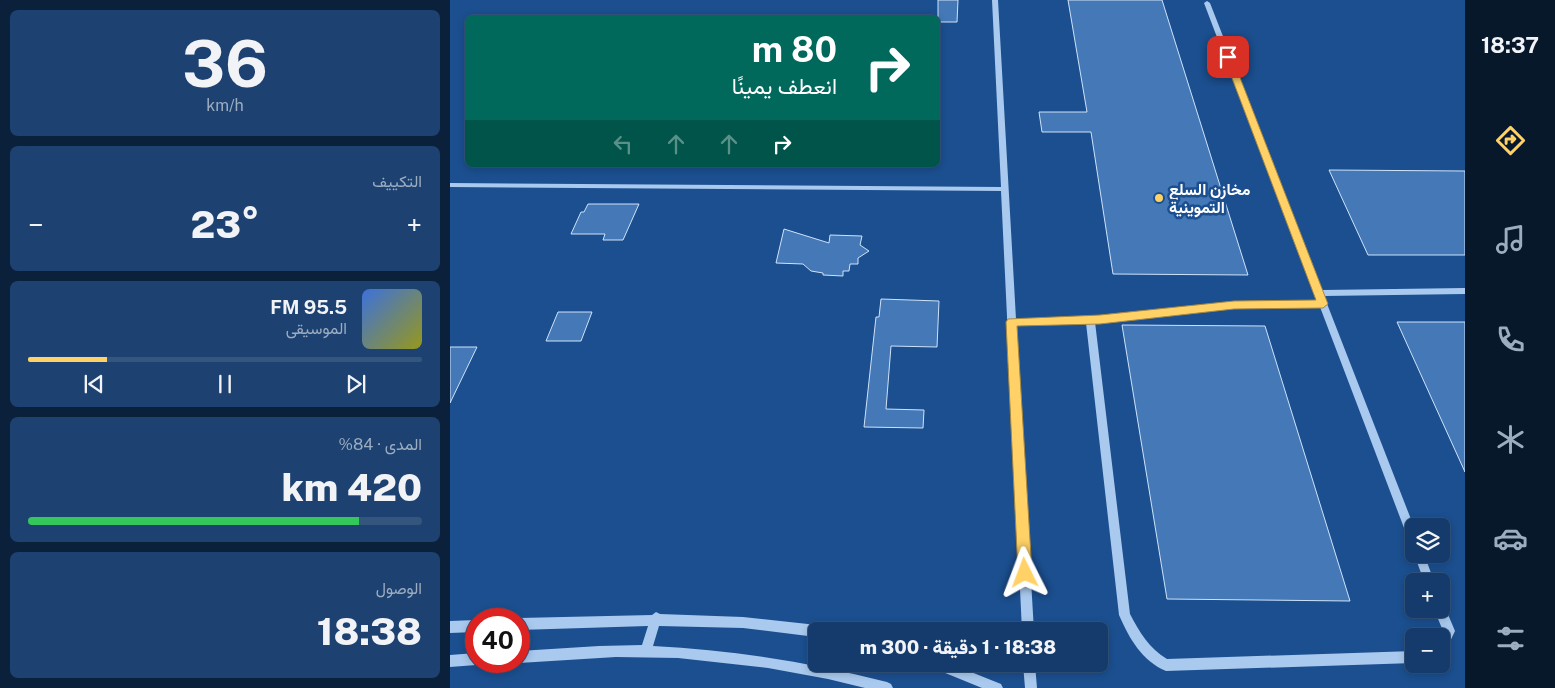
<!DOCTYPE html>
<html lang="ar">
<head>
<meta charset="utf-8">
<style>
  :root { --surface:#143b6b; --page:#1d4271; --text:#f1f3f6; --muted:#9dadc1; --line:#33557e; --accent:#ffd166 }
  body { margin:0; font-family:"Public Sans",Vazirmatn,sans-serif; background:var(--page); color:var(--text); direction:rtl; height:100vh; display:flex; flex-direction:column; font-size:19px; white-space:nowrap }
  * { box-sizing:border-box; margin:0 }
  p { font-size:16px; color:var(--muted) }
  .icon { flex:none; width:28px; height:28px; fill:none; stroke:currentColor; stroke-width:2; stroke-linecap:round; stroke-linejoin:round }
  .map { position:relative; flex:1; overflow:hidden; direction:ltr }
  .details { display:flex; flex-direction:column; gap:10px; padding:10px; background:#0b203b; width:450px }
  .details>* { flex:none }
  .guide { position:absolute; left:15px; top:15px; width:475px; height:152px; border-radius:8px; box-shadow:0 2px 8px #0003,0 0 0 1px var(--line); direction:rtl; background:#00695c; color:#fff; overflow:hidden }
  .buttons { position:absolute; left:955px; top:518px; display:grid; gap:10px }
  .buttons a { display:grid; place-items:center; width:45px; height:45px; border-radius:8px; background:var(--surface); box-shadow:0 2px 8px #0003,0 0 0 1px var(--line); font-size:25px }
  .speed { position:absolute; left:15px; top:608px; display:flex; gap:10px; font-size:25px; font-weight:700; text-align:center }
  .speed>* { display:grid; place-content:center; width:65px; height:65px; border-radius:50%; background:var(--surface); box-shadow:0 2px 8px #0003,0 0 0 1px var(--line); line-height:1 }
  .speed .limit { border:8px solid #d22; background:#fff; color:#111 }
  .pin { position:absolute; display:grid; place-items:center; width:42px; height:42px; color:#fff; margin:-21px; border-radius:10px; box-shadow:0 2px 8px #0006 }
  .me { position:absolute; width:55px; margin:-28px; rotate:357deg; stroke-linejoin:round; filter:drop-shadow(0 0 4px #0008) }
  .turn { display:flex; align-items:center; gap:18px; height:105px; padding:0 20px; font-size:22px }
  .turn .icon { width:65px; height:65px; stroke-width:2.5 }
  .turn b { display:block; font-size:35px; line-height:42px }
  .lanes { display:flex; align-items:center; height:48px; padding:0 20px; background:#0003; justify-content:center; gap:25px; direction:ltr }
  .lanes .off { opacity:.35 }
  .big { font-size:38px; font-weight:800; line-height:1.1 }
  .details .widget { flex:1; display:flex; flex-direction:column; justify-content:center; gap:8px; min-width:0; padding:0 18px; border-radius:8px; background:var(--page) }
  .details .dial { align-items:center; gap:0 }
  .dial b { font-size:65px; line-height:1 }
  .song { display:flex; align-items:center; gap:15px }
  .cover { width:60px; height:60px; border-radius:8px; background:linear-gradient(135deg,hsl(220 70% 55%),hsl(60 70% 35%)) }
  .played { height:5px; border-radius:2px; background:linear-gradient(90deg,var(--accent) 20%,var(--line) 20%) }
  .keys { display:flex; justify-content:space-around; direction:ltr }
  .heat { display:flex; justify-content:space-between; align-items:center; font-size:28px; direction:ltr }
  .charge { height:8px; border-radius:4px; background:linear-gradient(90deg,#34c759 84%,var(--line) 0) }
  .trip { position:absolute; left:358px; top:622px; width:300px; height:50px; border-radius:8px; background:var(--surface); box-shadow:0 2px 8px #0003,0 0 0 1px var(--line); font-weight:800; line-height:50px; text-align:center; direction:rtl }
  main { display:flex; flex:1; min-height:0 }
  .tabs { display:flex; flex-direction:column; width:90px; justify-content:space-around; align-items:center; background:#08182b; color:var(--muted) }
  .tabs .icon { width:35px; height:35px }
  .tabs .on { color:var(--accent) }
  .tabs b { font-size:22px; color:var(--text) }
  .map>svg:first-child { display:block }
</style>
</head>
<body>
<main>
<nav class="tabs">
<b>18:37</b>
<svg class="icon on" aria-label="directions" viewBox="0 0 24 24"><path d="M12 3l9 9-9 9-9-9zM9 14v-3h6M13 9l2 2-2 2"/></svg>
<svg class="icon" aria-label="music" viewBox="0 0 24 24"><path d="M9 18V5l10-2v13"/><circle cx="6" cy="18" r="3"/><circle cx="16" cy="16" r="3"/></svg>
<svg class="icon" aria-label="phone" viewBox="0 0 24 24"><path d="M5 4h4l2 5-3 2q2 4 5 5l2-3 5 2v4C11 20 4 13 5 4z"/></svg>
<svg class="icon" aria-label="climate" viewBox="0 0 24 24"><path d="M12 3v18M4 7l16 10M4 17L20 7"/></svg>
<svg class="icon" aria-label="car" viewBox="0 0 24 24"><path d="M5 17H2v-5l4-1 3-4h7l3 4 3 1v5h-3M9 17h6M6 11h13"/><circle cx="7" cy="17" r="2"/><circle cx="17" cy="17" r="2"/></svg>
<svg class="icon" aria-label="filters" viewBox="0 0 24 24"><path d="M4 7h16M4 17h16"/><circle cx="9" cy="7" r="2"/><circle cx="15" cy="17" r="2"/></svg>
</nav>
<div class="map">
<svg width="1015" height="688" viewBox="0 0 1015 688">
  <rect width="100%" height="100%" fill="#1b4f8f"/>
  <path fill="#4478b7" stroke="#cfe3fa" d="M488,0H508L507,22H488Z
    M618,0H712L798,275L663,274L641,132H592L589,112H637Z
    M879,170L1015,171V255H918Z
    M138,204H189L173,240H153L155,234H121L131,212H134Z
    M334,229L379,243L380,235L412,236L410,245L419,251L408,258V264H400L399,271H393V276L373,275V273L361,271L353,264L326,263Z
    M431,299L489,301L487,347L441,346L436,409L474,410L473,428L414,427L426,317H429Z
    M108,312H142L131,341H96Z
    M947,322H1015V472Z
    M672,325L815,326L900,601L717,599Z
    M0,347H27L0,403Z"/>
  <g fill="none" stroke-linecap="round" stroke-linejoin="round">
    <path fill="#a9c9ee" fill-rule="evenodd" d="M542,0H548L566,319L650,316L784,302L867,301L754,3L757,1L760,3L872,290L1015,288V294L874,296L964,527V546L960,544L959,541L870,307L784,308L645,322L680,614C690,633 699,648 717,659L964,651V663L716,671C692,661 679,638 669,615L636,323L566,325L584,631H572L551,191L0,187V183L551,187Z
      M964,554H974L984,581H974Z
      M991,604L994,605L1005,631L995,652L991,654V636L993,631L984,609H991Z
      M206,612L210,614L293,617L367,625L371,627L373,631H366V637L293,628L209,626L203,646C283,650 360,662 437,682L441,684L443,688H415L378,679L318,668L228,658L166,657L69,663L65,661H69V651L149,646L192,645L198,626L69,630V618L202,615Z
      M26,620V632L0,633V621Z
      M26,653V661H31L30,663L26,665L0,667V655Z
      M481,664H501L551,684L553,688H532L483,668Z
      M573,664H585L587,688H575Z"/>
  </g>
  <path fill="#ffd166" stroke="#a68842" d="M775,55L782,57L878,304L873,308L784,309L650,324L567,326L582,573L580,578L575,580L570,578L568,573L556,322L558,319L650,315L784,301L866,300L774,57Z"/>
  <circle fill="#ffd166" stroke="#1b4f8f" stroke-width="2" cx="709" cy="198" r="5"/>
  <g text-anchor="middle" stroke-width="5" stroke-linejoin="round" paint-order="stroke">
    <g font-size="16" font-weight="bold" fill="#fff" stroke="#1b4f8f" text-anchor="start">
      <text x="719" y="195">مخازن السلع<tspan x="719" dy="18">التموينية</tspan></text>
    </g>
  </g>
</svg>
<div class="buttons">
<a><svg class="icon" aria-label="layers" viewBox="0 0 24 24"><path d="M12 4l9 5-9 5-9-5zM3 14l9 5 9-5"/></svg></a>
<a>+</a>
<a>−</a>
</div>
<div class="speed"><div class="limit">40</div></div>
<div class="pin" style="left:778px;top:57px;background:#d93025"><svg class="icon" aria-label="arrive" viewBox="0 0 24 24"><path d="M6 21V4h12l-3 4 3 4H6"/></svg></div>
<svg class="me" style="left:575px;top:573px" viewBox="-20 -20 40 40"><path d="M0-17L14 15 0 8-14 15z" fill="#ffd166" stroke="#fff" stroke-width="4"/></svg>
<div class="trip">18:38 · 1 دقيقة · 300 m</div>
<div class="guide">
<div class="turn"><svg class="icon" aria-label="right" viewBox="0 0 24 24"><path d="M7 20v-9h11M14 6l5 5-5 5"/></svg><div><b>80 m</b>انعطف يمينًا</div></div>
<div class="lanes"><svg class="icon off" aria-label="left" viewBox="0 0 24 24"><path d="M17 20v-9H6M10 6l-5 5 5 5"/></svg><svg class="icon off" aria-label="ahead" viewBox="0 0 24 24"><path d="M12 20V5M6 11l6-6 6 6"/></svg><svg class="icon off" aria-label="ahead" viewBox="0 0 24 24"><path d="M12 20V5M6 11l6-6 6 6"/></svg><svg class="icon" aria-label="right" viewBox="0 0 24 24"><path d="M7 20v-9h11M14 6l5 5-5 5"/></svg></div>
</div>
</div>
<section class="details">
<div class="widget dial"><b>36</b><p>km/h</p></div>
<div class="widget"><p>التكييف</p>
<div class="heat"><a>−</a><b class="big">23°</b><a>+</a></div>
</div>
<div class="widget">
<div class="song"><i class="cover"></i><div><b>95.5 FM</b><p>الموسيقى</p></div></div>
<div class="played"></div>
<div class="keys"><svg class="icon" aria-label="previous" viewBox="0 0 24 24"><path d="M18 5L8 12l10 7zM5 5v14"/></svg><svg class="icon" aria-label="pause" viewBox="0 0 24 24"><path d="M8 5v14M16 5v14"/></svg><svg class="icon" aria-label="next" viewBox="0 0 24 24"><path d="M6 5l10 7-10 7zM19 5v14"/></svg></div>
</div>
<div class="widget"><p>المدى · 84%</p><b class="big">420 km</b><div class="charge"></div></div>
<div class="widget"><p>الوصول</p><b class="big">18:38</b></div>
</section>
</main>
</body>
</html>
